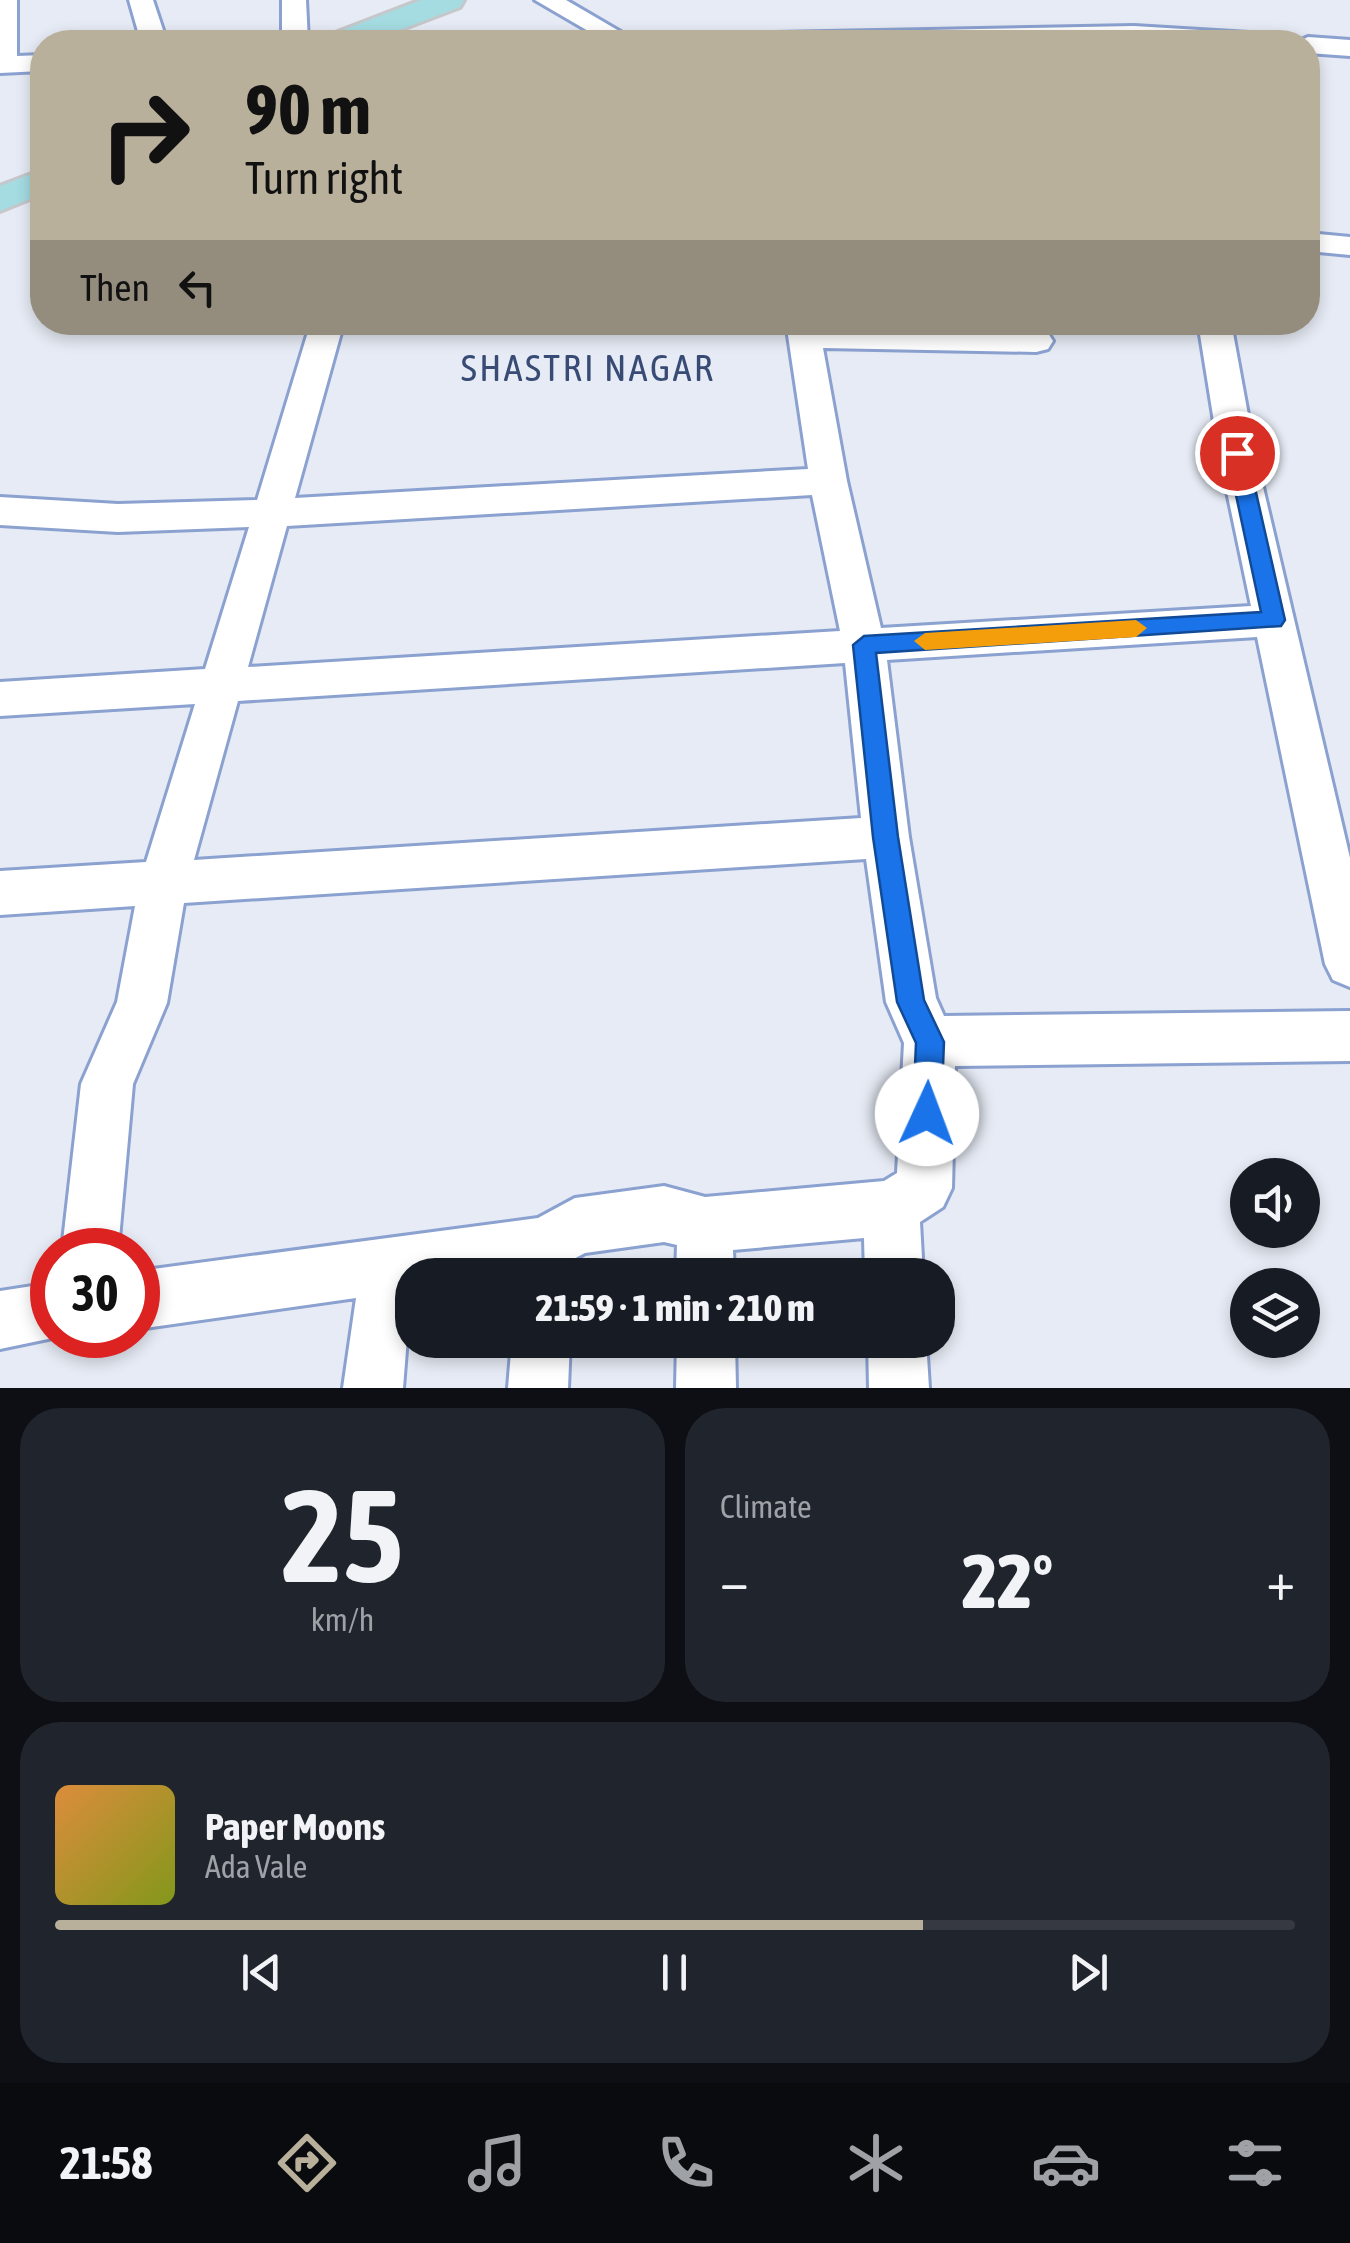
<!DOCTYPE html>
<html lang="en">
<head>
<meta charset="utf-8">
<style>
  :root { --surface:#171b24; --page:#20242c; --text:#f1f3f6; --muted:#9ea1a6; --line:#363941; --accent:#b9b09c }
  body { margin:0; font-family:"Asap Condensed",sans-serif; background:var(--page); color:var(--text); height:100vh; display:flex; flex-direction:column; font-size:38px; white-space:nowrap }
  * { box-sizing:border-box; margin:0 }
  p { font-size:32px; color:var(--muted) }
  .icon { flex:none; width:55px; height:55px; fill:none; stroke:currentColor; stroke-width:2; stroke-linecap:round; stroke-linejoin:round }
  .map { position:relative; height:1388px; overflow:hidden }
  .side { display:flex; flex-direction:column; gap:20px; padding:20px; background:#0d0f14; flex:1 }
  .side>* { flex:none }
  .hud { position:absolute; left:30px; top:30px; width:1290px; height:305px; border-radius:40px; box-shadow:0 5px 15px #0003; background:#b9b09c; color:#111; overflow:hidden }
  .fabs { position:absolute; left:1230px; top:1158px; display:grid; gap:20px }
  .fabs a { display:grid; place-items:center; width:90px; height:90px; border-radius:50%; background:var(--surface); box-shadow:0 5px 15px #0003; font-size:50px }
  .speed { position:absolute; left:30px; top:1228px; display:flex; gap:20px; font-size:50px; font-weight:700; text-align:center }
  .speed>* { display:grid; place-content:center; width:130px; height:130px; border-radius:50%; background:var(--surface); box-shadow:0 5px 15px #0003; line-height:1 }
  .speed .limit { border:15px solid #d22; background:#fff; color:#111 }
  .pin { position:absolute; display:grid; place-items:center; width:85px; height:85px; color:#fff; margin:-42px; border:5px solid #fff; border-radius:50%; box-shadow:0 2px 10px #0007 }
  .me { position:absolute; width:110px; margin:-55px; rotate:2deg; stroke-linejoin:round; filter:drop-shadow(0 0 8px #0008) }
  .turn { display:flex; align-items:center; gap:35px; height:210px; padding:0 50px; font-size:45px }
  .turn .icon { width:130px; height:130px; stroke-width:2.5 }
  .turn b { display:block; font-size:70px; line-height:85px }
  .then { display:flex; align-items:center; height:95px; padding:0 50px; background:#0003; gap:20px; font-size:38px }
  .big { font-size:75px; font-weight:800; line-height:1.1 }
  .side .widget { flex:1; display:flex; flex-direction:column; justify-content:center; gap:15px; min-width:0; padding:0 35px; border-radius:40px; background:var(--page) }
  .side .dial { align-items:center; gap:0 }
  .dial b { font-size:130px; line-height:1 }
  .song { display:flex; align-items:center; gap:30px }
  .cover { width:120px; height:120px; border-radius:15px; background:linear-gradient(135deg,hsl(30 70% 55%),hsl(70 70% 35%)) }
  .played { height:10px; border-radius:5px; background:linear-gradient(90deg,var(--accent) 70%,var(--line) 70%) }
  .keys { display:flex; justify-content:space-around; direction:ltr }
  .heat { display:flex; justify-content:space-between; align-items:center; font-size:55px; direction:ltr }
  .side .tiles { flex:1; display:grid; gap:20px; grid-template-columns:1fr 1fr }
  .widget:last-child { grid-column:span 2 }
  .trip { position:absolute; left:395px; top:1258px; width:560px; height:100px; border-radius:40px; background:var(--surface); box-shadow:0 5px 15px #0003; font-weight:800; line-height:100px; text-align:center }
  .tabs { display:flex; height:160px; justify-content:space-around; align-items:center; background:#090b0e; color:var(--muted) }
  .tabs .icon { width:70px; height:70px }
  .tabs .current { color:var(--accent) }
  .tabs b { font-size:45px; color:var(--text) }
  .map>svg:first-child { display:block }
</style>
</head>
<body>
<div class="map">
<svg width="1350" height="1388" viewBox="0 0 1350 1388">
  <rect width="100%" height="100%" fill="#e6ebf5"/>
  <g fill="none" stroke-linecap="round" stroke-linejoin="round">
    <defs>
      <path id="minor" d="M0,0H17V56L42,55V71L0,73Z
        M129,0H153L167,42H141Z
        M282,0H306L308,42H282Z
        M535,0H566L638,42H607Z
        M1134,26L1266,34L1279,42H715L728,34Z
        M1308,37L1350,40V56L1308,53V42H1297Z
        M1308,233L1350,237V255L1308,251Z
        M311,322H344L295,498L808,469L786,322L1048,333L1053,341L1048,349L1036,352L823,348L847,481L881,628L1251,606L1219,453L1198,322H1231L1255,453L1350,858V987L1333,980L1325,964L1257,637L887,660L909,837L936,998L944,1016L1350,1011V1061L955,1066L952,1188L943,1207L920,1222L923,1275H865L864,1238L733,1250L734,1275H676L677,1245L664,1242L585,1253L547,1273L412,1275L403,1388H343L356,1298L138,1329V1271L538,1218L575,1198L664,1186L705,1197L884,1181L897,1173L904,1043L886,1002L866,859L184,903L167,1003L133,1084L118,1250H62L81,1084L117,1002L135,906L0,915V871L146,862L195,704L0,716V682L205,669L249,527L118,532L0,525V497L118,504L257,500ZM812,495L840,631L248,667L287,526ZM845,663L861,818L194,860L238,701Z
        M52,1283V1335H67L0,1349V1291Z
        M512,1340H570L568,1388H508Z
        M677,1340H735L736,1388H676Z
        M868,1340H926L929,1388H869Z"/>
      <path id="major" d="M421,0H464L460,7L368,42H325L330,35Z
        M42,170V194L0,211V186Z"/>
    </defs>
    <use href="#minor" stroke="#8ba1d0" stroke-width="6"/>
    <use href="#major" stroke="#c5c7cb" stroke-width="6"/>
    <use href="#minor" fill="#fff" fill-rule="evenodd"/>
    <use href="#major" fill="#a4dce2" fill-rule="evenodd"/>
  </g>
  <path fill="#1a73e8" stroke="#114b97" stroke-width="2.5" d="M1237,446L1247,453L1285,620L1281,626L876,653L898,837L924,1000L944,1042L941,1114L937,1125L927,1129L917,1125L913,1114L916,1043L897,1002L873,837L853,645L864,636L1261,612L1227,453Z"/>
  <path fill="#f59e0b" d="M1136,620L1147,628L1136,637L925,650L914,641L925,633Z"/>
  <g text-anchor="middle" stroke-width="8" stroke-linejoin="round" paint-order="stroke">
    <g font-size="38" letter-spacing="2.5" fill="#384b74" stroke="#e6ebf5">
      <text x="588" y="381">SHASTRI NAGAR</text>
    </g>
  </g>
</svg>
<div class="fabs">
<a><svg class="icon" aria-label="sound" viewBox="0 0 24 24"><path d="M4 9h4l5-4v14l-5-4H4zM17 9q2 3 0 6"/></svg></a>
<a><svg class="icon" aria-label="layers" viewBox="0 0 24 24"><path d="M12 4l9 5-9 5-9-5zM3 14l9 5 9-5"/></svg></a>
</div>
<div class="speed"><div class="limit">30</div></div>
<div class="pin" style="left:1237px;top:453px;background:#d93025"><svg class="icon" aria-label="arrive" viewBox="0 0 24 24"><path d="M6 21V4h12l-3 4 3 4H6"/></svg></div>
<svg class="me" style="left:927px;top:1114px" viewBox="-20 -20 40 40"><circle r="19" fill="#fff"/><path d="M0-13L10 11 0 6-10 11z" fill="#1a73e8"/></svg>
<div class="trip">21:59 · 1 min · 210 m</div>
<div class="hud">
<div class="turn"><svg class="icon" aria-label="right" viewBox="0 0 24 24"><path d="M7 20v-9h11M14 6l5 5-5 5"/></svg><div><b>90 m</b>Turn right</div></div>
<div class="then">Then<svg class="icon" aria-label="left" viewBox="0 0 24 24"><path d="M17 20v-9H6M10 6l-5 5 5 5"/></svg></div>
</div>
</div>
<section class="side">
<div class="tiles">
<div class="widget dial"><b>25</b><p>km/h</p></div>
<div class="widget"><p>Climate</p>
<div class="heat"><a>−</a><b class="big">22°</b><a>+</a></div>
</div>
<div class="widget">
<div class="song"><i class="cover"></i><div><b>Paper Moons</b><p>Ada Vale</p></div></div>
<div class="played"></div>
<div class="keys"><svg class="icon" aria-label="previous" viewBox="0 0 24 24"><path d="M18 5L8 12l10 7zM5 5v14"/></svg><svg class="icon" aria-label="pause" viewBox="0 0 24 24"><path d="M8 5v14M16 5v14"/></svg><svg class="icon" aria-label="next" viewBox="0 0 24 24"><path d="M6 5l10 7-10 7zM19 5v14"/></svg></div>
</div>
</div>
</section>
<nav class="tabs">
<b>21:58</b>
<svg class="icon current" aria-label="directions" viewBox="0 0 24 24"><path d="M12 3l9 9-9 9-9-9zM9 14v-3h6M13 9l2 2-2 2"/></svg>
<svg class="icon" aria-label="music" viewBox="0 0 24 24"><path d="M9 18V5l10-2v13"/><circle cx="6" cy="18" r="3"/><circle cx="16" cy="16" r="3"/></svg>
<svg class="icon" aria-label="phone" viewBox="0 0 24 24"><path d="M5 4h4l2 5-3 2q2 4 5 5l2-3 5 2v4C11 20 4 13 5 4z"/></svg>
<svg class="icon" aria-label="climate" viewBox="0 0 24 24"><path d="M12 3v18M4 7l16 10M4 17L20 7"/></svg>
<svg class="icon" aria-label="car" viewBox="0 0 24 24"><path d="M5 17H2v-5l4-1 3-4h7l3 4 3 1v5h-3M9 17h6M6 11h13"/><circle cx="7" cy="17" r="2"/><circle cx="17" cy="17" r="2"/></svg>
<svg class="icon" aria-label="filters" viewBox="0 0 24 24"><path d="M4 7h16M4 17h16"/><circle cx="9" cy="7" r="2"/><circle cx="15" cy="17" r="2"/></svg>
</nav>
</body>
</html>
